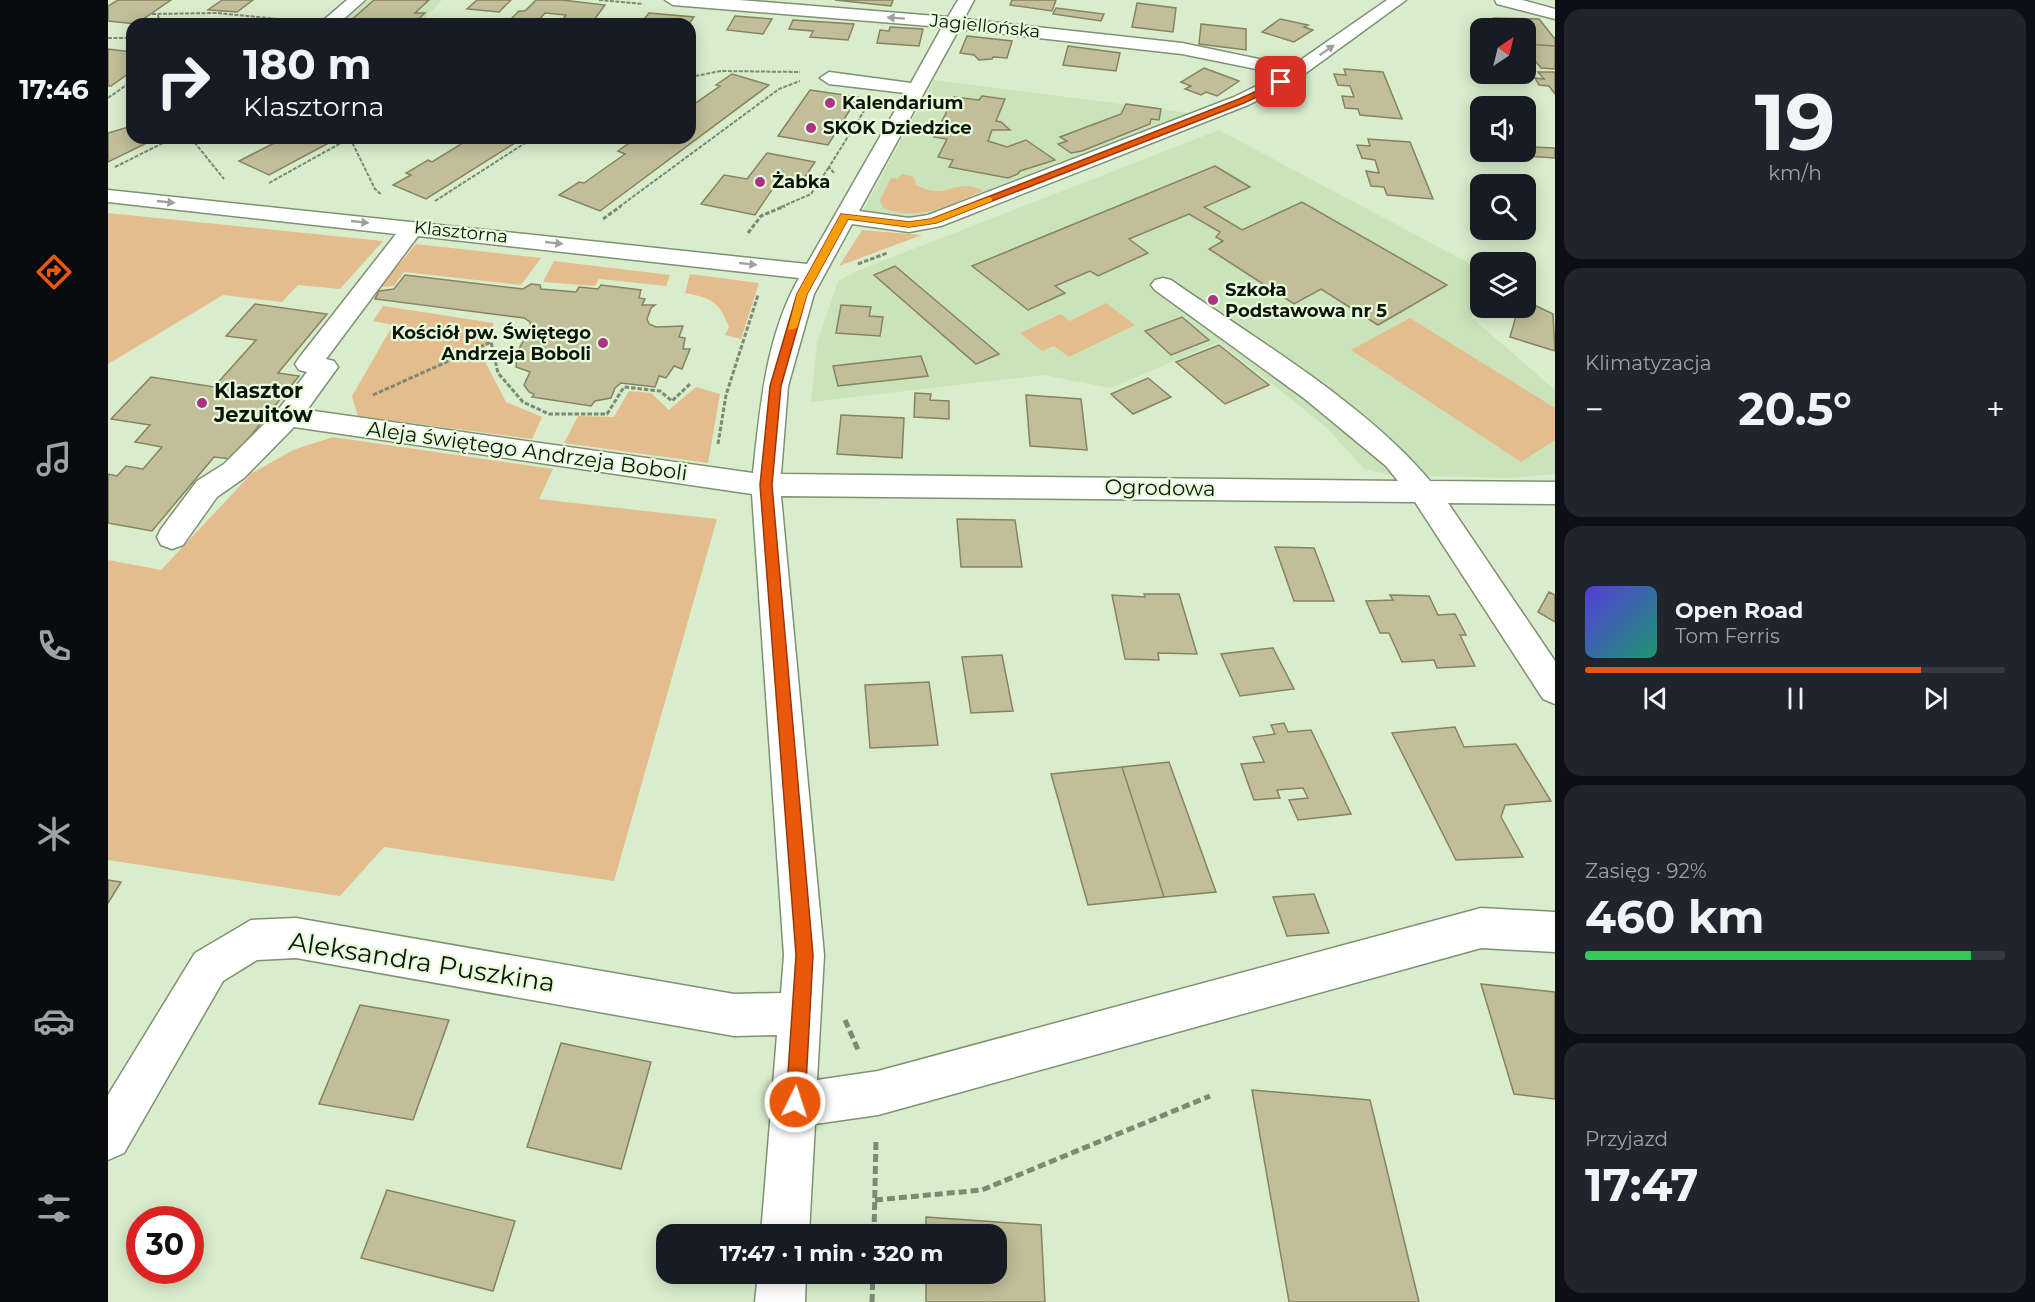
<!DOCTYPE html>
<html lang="pl">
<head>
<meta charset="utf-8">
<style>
  :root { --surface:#171b24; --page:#20242c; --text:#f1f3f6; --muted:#9ea1a6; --line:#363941; --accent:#ea580c }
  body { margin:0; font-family:Montserrat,sans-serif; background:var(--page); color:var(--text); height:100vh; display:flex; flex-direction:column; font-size:22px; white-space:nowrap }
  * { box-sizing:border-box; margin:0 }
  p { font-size:20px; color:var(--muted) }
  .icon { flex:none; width:33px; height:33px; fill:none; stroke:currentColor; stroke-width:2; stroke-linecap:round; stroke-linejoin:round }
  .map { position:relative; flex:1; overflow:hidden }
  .panel { display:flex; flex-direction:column; gap:9px; padding:9px; background:#0d0f14; width:480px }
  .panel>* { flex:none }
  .hud { position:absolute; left:18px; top:18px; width:570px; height:126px; border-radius:18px; box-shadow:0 3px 15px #0003; background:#171b24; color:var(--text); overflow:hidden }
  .needle { width:39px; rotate:35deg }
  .tools { position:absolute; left:1362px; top:18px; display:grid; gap:12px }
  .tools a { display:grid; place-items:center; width:66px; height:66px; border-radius:12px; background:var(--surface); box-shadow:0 3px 15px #0003; font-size:30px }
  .speed { position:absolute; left:18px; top:1206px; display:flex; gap:12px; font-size:30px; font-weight:700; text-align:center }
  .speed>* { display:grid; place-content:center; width:78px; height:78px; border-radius:50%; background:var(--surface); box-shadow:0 3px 15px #0003; line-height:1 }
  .speed .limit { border:9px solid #d22; background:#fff; color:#111 }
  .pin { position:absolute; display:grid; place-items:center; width:51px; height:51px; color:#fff; margin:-26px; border-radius:12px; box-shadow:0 3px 9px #0006 }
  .me { position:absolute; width:66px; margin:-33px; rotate:4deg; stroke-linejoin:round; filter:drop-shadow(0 0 4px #0008) }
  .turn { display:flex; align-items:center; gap:21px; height:126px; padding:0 18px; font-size:27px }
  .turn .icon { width:78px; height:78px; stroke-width:2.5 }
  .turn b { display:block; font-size:42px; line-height:51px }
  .big { font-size:45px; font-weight:700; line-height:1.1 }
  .panel .tile { flex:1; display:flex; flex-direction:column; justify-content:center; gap:9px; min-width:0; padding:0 21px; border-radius:18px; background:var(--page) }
  .panel .dial { align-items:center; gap:0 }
  .dial b { font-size:78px; line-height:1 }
  .song { display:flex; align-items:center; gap:18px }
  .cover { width:72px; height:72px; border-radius:9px; background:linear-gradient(135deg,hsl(250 70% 55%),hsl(160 70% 35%)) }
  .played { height:6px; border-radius:3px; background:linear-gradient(90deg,var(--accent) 80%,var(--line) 80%) }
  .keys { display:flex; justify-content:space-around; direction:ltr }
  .heat { display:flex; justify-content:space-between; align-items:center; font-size:33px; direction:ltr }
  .charge { height:9px; border-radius:4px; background:linear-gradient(90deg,#34c759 92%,var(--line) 0) }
  .trip { position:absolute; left:548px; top:1224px; width:351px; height:60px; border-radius:18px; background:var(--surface); box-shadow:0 3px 15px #0003; font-weight:700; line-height:60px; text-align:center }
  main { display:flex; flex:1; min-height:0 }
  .tabs { display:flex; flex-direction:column; width:108px; justify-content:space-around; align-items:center; background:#090b0e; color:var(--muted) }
  .tabs .icon { width:42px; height:42px }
  .tabs .current { color:var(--accent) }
  .tabs b { font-size:27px; color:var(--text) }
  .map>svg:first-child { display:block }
</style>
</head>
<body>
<main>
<nav class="tabs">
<b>17:46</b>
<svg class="icon current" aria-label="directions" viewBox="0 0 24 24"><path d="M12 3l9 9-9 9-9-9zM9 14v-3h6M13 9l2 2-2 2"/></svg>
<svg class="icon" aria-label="music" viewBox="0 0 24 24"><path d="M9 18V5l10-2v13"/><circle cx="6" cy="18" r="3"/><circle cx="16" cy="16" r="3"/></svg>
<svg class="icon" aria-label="phone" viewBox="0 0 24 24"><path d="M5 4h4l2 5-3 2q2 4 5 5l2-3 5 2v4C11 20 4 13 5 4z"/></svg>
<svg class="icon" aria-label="climate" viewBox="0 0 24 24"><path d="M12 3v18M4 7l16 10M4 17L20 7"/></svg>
<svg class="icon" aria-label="car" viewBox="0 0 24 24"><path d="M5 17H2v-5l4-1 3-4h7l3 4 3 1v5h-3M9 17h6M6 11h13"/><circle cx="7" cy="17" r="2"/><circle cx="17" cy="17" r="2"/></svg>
<svg class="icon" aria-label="filters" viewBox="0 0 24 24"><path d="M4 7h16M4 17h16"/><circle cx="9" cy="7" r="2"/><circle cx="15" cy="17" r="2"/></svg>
</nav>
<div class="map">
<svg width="1447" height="1302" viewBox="0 0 1447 1302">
  <rect width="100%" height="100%" fill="#d9edcc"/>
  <path fill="#cbe3bb" d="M258,0H334L311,24L231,23Z
    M826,80L1090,114L816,220L782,218L756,209Z
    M1111,130L1372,269V281L1364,318L1447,390V474L1403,478L1281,475L1256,469L1219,428L1111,342L1003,388L935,375L703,402L709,343L730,281L751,270Z"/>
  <path fill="#e4bd8e" d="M794,174L806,177L808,185C841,202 848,176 875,191C841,204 812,223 775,208L772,200L783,178L790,179Z
    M0,213L275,241L232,289L190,285L174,302L115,295L0,364Z
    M754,230L814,235L731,266Z
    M308,244L433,258L413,285L296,272L286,286L272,287Z
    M446,261L562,275L558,286L491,279L487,286L435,282Z
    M582,274L651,283L633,339L617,335L621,327C611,301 603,298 577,293Z
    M998,303L1027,325L961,357L946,346L934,351L912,333L953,314L962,321Z
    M275,306L386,323L374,356L398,402L434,417L424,439L250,416L244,396L285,325L265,321Z
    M1302,318L1447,408V440L1413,462L1243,350Z
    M588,387L612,394L600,463L456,443L470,416L506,417L521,391L543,393L561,410Z
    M225,437L445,469L431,499L609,519L506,881L276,847L232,896L0,860V560L53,570L144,473L185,450Z"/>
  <path fill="#c1be99" stroke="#868360" stroke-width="1.5" d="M10,0H63L28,24L0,21V6Z
    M114,0H145L129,12L100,10Z
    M266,0H321L307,13H317L305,24L241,22Z
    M369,0H403L391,12L359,9Z
    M428,0H454L497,5L483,24L452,23L458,15L437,13L427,24L399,23L411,11H417Z
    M727,0H785L783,6Z
    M904,0H948L944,11L902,5Z
    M1029,3L1068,8L1065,32L1024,27Z
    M948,8L996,14L993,21L945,14Z
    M541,13L586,17L581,24H532Z
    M627,16L664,19L655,34L619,30Z
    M1386,18L1431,19L1447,39V46L1418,44V28H1394Z
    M1172,19L1200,25L1196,27L1205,30L1186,42L1154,32Z
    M685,20L746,24L740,40L702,37L705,31L681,29Z
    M1093,24L1138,29V50L1091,44Z
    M782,27L815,29L811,46L769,43L772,30L781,31Z
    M859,36L904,41L899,58L885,57L884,59L871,60L866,55L852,53Z
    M1418,44L1447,46V69L1433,68L1425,58H1418V52H1421Z
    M960,46L1012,53L1008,71L955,65Z
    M0,49L24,52V71L3,86H0Z
    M1096,68L1131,81L1109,96L1098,92L1093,95L1077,89L1083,86L1073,82Z
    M1236,69L1275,72L1294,119L1252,115L1250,109L1237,108L1234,96L1246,97L1242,86L1230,85L1226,74L1238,75Z
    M1430,72H1447V94L1441,86L1431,85L1427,78L1436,79Z
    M624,74L661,85L492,211L451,195L471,182L476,183L517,154L510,151L528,138L535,141L539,138H582V107L612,86L608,85Z
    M702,90L750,97L720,145L670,136Z
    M874,96L897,99L888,121L893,122L902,130H884L880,141L899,147L918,140L947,160L912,171L910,174L900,178L841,167L845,160L830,157L839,139L826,137L846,97L871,100Z
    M1018,104L1053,109L1051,120L1043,119L1042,124L974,151L963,153L950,144L959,141L952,137L1013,114Z
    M24,126V138H49L0,162V133Z
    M176,138H230L161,175L131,161Z
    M355,138H415L318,199L285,185L303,175L298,173L320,160L324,162L355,143L350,141Z
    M1260,139L1302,142L1325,199L1279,195L1276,187L1263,186L1258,171L1271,173L1267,160L1254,158L1249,145L1262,146Z
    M1424,147L1447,148V158L1417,156L1414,152Z
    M659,153L707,162L689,189L667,185L647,215L593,204L616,175L639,179Z
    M1107,166L1142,187L1096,207L1134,230L1194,202L1339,285L1270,325L1213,289L1186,304L1101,249L1115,241L1108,237L1112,232L1081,214L1021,239L1040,253L990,276L982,271L947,286L957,293L920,310L864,266Z
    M787,266L891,354L868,364L766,275Z
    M297,275L415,289L423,284L432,285L433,289L468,292L471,287L490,289L493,285L533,290L531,298L537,299L534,305H547L543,308L539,319L541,324L548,327L575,326L571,337L577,338L575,349H582L574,369L566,366L558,378L551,376L547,387L513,383L507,388L503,398L487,401L483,406L424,397L426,394L421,392L416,385L422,372L408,367L409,358L406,357L423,328L422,322L416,318L267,299L271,291L286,289Z
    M1418,301L1445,314L1447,351L1402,337L1410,309L1404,308H1418Z
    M147,304L219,314L170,373L191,376L124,459L106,457L44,531L0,523V474L9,476L18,466L35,469L54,447L27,442L42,425L3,419L43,377L106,387L148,340L118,336Z
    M733,305L763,307L761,316L775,317L772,336L728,333Z
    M1074,317L1101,340L1063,355L1037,331Z
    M1111,345L1161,385L1117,404L1068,362Z
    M813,356L820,376L730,386L725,366Z
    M1040,378L1063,397L1025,414L1003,394Z
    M807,393L823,394L822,400L841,401V419L806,417Z
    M918,395L973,399L979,450L922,446Z
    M733,415L796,418L794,458L729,454Z
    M849,519L907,520L914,567H853Z
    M1167,547L1206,548L1226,601H1186Z
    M1441,592L1447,595V622L1430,612Z
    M1036,594H1071L1089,654L1050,653L1051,660L1017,659L1004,595L1037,597Z
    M1282,595L1321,596L1330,615L1347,614L1358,635H1352L1367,666L1329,668L1326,660L1294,662L1281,633H1272L1258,601L1285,600Z
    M1165,648L1186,689L1132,696L1113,654Z
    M894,655L905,711L863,713L854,657Z
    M821,682L830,745L762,748L757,685Z
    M1176,723L1180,732L1203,730L1243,814L1190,820L1181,800L1200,798L1195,788L1169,790L1172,798L1146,800L1133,764L1156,762L1145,737L1167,734L1163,725Z
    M1347,727L1356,747L1408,744L1443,801L1397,805L1393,817L1415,857L1348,860L1284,733Z
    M1061,762L1108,892L1056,897L1014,767Z
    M1014,767L1056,897L980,905L943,774Z
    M0,880L13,882L0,903Z
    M1206,894L1221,933L1179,936L1165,897Z
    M1373,984L1447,992V1099L1406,1094Z
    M252,1005L341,1020L305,1120L211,1104Z
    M453,1043L543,1062L513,1169L419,1147Z
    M1144,1090L1262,1100L1311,1302H1181Z
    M279,1190L407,1221L385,1291L253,1258Z
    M818,1217L933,1225L937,1302H818V1274H888V1234H818Z"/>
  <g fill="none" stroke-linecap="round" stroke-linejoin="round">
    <defs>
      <path id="minor" d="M239,0H257L230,24H211Z
        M557,0H631L840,17L850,0H866L856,19L1074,43L1184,66L1279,0H1298L1180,86L1140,105L833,226L801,232L744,224L706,294L680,386L673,474L1290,481L1278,466L1197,399L1047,290L1043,285L1047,280L1055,278L1063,280C1146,338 1258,404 1322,481L1447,482V504L1340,503L1447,661V704L1435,699L1307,502L673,496L716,955L709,1080L770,1071L1373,908L1447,912V952L1373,948L770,1115L707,1124L701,1234H653L669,1035L626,1036L188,958L149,960L115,981L16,1153L0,1160V1095L87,953L143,920L188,918L626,994L673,993L676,955L644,494L186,427L136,478L109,497L75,545L64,549L53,545L49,537L53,529L89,481L116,464L170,410L199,372L191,370L187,364L191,358L288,234L0,202V190L699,264L797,93L721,84L712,78L721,72L803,83L834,27L565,5ZM851,29L1074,54L1173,74L1126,97L820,215L801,218L751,211ZM310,236L691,278C658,336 652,407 645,473L199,410L230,367L226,361L218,359Z
        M1387,0H1414L1447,9V19L1389,4Z
        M650,1274H698L697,1302H647Z"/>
    </defs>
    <use href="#minor" stroke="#7f9173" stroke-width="3"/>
    <path stroke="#7c8973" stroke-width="2" stroke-dasharray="4 1.5" stroke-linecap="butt" d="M491,0L535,4
      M44,14L109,13L190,21
      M50,15L52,24
      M0,38H24
      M582,77L613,71L692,72
      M0,98L24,81
      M83,138L116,179
      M242,138L267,189L274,195
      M7,167L65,138
      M726,173L721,167L756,111
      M161,183L242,138
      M327,201L425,138
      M511,207L671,89L692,81
      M673,207L703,194L721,167"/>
    <path stroke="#7c8973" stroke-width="3" stroke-dasharray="4.5 2" stroke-linecap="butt" d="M495,219L513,206
      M640,233L653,216L677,206
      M750,264L779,253
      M265,395L383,342L390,373L415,402L441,414H499L516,387L552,391L564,401L582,384
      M610,444L618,395L650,295"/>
    <path stroke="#7c8973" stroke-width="5" stroke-dasharray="8 4" stroke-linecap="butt" d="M737,1020L751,1052
      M767,1200L874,1190L1102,1096
      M766,1234L768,1139
      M764,1302L765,1274"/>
    <use href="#minor" fill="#fff" fill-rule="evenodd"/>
  </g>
  <defs><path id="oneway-solid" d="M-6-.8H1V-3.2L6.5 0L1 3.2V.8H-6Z" transform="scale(1.5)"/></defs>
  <g fill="#9fa19d">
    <use href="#oneway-solid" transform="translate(788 18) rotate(-176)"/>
    <use href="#oneway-solid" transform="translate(1219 50) rotate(-35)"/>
    <use href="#oneway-solid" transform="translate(58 202) rotate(6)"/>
    <use href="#oneway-solid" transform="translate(252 222) rotate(6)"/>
    <use href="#oneway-solid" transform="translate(446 243) rotate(6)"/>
    <use href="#oneway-solid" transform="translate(640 264) rotate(6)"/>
  </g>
  <path fill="#ea580c" stroke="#983908" stroke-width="1.5" d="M1173,80L1175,84L1136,103L828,223L801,227L740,219L699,294L673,386L664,485L705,955L697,1102L694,1109L687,1111L681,1109L678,1102L688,955L652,485L662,386L689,294L733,214L801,222L823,219L1131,99Z"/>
  <path fill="#f59e0b" d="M881,197L884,198V201L828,223L801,227L740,219L699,294L689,328L680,330L689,294L733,214L801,222L823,219Z"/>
  <g fill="#ac3286" stroke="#e6fbd9" stroke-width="2">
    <circle cx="722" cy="103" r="6"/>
    <circle cx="703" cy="128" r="6"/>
    <circle cx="652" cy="182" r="6"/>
    <circle cx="1105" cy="300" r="6"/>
    <circle cx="495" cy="343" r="6"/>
    <circle cx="94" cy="403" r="6"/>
  </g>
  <g text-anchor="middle" stroke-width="4.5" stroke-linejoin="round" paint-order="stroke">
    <g font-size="18" fill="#0e1409" stroke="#e6fbd9">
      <text transform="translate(877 26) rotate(6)" y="6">Jagiellońska</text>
      <text transform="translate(353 232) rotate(6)" y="6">Klasztorna</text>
    </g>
    <g font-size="18" font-weight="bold" fill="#0e1409" stroke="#e6fbd9" text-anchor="start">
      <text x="734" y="109">Kalendarium</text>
      <text x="715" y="134">SKOK Dziedzice</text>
      <text x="664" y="188">Żabka</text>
      <text x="1117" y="296">Szkoła<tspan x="1117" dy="21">Podstawowa nr 5</tspan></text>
      <text x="483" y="339" text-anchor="end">Kościół pw. Świętego<tspan x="483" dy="21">Andrzeja Boboli</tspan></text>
    </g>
    <g font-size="21" font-weight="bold" fill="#0e1409" stroke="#e6fbd9" text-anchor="start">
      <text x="106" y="398">Klasztor<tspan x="106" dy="24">Jezuitów</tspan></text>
    </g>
    <g font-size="21" fill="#0e1409" stroke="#e6fbd9">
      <text transform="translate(419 451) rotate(8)" y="7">Aleja świętego Andrzeja Boboli</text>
      <text transform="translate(1052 488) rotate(1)" y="7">Ogrodowa</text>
    </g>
    <g font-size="26" fill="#0e1409" stroke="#e6fbd9">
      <text transform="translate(314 962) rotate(9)" y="9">Aleksandra Puszkina</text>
    </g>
  </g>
</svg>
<div class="tools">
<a><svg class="needle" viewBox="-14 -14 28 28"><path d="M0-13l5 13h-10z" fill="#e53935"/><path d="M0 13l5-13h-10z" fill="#9ea1a6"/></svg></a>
<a><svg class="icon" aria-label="sound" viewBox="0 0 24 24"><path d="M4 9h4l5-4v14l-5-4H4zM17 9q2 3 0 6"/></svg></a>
<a><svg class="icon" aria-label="search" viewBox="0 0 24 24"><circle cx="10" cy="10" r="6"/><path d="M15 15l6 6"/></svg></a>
<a><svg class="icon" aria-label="layers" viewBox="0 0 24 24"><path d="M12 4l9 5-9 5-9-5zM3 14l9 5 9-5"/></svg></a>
</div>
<div class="speed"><div class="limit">30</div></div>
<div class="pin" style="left:1173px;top:82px;background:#d93025"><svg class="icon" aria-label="arrive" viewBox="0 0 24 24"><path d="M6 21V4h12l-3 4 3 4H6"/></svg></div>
<svg class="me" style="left:687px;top:1102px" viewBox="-20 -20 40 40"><circle r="17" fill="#ea580c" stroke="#fff" stroke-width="3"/><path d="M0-11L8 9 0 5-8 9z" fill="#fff"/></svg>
<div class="trip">17:47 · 1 min · 320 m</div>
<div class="hud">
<div class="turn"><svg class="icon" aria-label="right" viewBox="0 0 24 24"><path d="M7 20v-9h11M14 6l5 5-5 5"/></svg><div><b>180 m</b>Klasztorna</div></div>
</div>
</div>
<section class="panel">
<div class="tile dial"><b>19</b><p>km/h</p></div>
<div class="tile"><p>Klimatyzacja</p>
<div class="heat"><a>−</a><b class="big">20.5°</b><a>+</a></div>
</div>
<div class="tile">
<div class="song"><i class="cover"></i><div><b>Open Road</b><p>Tom Ferris</p></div></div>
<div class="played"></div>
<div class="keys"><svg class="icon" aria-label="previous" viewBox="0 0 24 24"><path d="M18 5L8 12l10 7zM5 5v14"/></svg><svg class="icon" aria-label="pause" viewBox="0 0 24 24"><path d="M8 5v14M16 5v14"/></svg><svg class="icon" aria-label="next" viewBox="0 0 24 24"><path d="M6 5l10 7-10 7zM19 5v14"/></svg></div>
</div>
<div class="tile"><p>Zasięg · 92%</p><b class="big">460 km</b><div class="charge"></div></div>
<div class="tile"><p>Przyjazd</p><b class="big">17:47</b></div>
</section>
</main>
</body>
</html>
